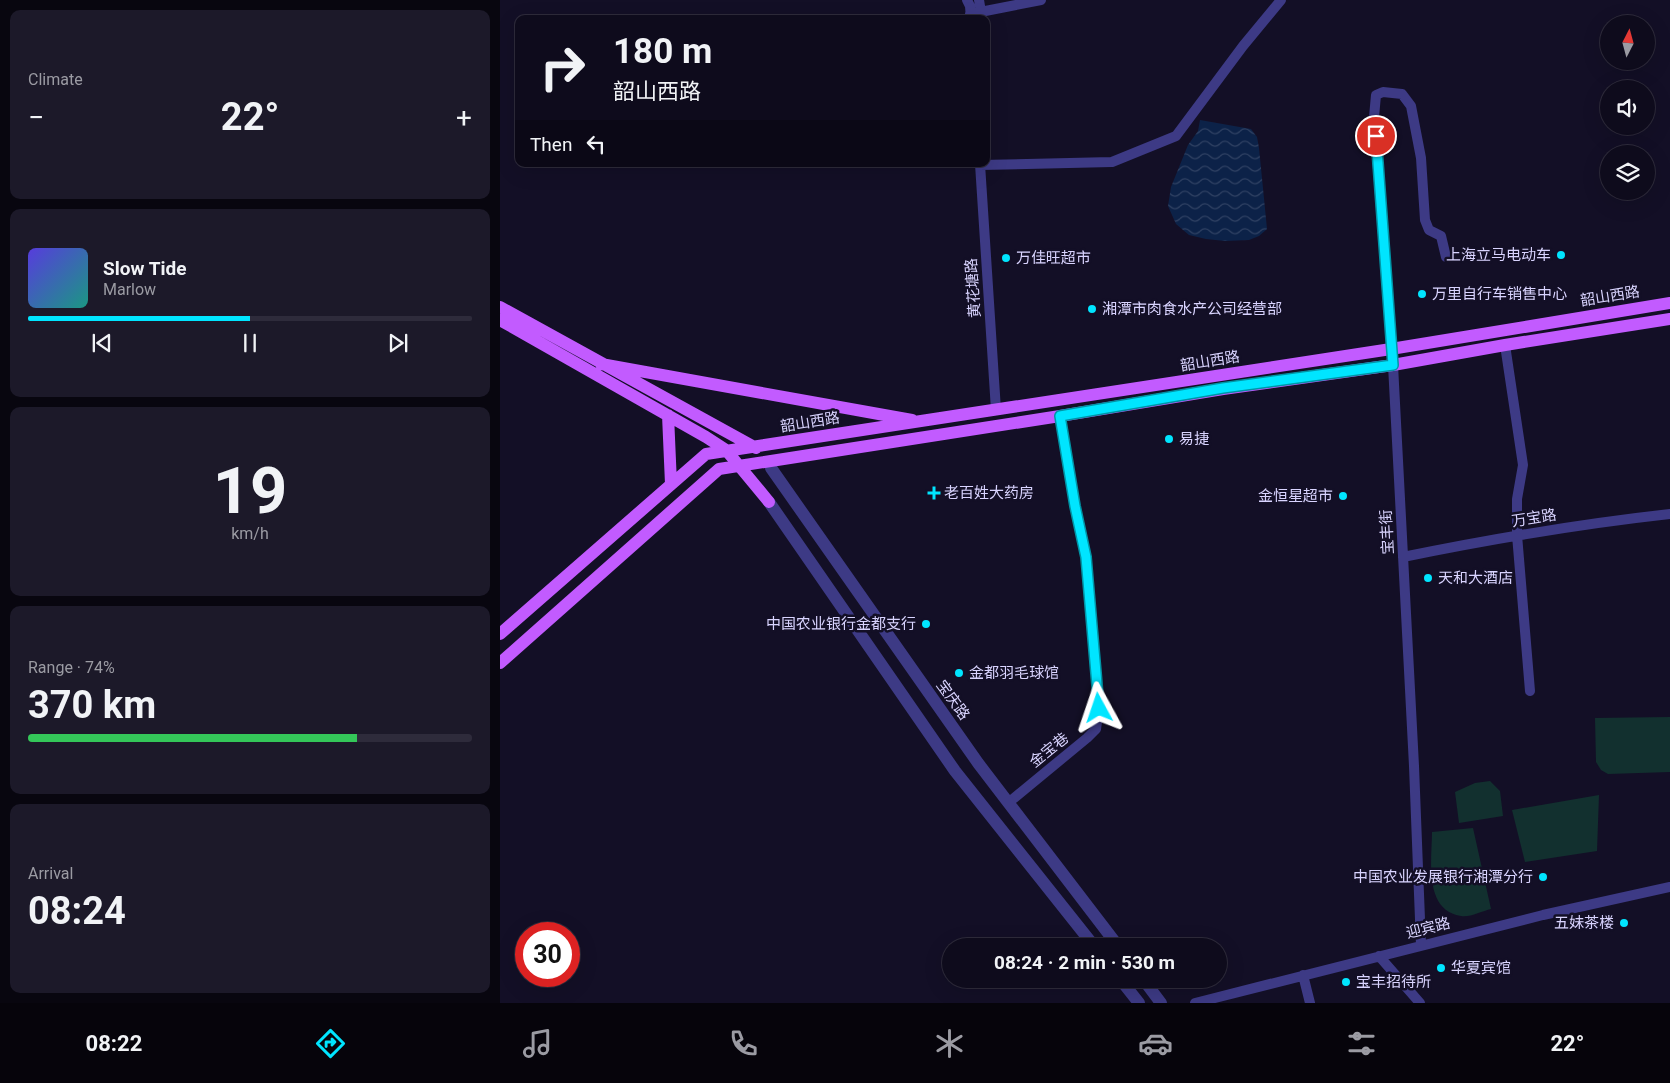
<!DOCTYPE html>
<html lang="en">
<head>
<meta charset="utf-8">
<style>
  :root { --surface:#0e0b1c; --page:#1c1929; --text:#f1f3f6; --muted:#9b9ba3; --line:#2e2b3b; --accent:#00e5ff }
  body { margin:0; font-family:Roboto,"Noto Sans SC",sans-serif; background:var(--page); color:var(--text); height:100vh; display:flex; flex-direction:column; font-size:19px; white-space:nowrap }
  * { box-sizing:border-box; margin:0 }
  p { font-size:16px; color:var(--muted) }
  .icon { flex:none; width:28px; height:28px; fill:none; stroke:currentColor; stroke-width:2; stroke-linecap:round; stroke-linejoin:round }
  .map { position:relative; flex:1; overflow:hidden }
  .drawer { display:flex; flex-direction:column; gap:10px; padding:10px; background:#08060f; width:500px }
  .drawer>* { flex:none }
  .hud { position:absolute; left:15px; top:15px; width:475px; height:152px; border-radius:10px; box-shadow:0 5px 20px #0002,0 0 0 1px var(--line); background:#0e0b1c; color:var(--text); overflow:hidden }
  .needle { width:32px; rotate:6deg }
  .buttons { position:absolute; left:1100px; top:15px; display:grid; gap:10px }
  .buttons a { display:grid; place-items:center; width:55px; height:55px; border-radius:50%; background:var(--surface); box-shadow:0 5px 20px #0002,0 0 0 1px var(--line); font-size:25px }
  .speed { position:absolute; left:15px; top:922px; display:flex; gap:10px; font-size:25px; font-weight:700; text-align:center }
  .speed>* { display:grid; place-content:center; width:65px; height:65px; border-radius:50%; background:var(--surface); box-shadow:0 5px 20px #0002,0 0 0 1px var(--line); line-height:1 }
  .speed .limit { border:8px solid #d22; background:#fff; color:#111 }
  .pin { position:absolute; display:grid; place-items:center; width:42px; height:42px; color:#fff; margin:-21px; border:2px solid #fff; border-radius:50%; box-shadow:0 1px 5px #0007 }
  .me { position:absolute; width:55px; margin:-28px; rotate:355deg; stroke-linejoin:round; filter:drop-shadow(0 0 4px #0008) }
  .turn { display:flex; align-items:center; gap:18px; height:105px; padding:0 15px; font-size:22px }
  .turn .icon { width:65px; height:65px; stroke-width:2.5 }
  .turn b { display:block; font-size:35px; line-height:42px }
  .then { display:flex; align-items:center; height:48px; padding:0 15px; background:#0003; gap:10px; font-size:19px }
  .big { font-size:38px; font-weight:700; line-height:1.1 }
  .drawer .widget { flex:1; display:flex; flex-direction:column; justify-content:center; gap:8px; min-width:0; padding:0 18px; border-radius:10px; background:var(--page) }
  .drawer .dial { align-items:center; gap:0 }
  .dial b { font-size:65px; line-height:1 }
  .song { display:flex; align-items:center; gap:15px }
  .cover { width:60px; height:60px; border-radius:8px; background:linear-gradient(135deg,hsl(250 70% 55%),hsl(170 70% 35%)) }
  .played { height:5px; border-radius:2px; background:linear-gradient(90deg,var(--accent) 50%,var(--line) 50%) }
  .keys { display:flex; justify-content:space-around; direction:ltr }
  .heat { display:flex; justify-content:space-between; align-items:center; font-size:28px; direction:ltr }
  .charge { height:8px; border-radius:4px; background:linear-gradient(90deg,#34c759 74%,var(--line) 0) }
  .trip { position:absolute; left:442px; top:938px; width:285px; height:50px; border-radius:25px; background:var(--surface); box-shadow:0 5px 20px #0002,0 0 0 1px var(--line); font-weight:700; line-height:50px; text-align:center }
  .tabs { display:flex; height:80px; justify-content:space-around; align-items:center; background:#06040b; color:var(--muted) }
  .tabs .icon { width:35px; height:35px }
  .tabs .current { color:var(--accent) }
  .tabs b { font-size:22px; color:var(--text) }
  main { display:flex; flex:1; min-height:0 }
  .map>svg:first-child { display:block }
</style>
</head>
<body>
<main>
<section class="drawer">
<div class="widget"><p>Climate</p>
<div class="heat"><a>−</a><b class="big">22°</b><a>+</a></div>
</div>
<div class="widget">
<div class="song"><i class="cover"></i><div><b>Slow Tide</b><p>Marlow</p></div></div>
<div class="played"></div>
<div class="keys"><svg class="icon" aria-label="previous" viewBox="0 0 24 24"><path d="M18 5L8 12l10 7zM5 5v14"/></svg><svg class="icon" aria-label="pause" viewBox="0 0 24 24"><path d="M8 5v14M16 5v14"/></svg><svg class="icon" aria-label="next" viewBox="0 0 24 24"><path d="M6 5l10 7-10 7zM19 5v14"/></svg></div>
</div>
<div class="widget dial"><b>19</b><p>km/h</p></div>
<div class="widget"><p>Range · 74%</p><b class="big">370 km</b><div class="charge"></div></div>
<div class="widget"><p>Arrival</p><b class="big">08:24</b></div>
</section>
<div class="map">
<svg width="1170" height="1003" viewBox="0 0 1170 1003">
  <defs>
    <pattern id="water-waves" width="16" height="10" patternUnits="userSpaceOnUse" patternTransform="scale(1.25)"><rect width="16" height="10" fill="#0c2248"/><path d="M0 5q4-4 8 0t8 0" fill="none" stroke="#2f4163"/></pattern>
  </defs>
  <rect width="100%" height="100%" fill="#130f26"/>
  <path fill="#12302f" d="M1170,717V772L1108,774L1101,770L1096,762L1095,718Z
    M990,781L1000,791L1003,816L959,823L955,792L975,783Z
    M1099,795L1097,851L1025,862L1012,810Z
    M973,828L991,909C982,911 969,918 961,916C923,910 932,859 932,832Z"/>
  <path fill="url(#water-waves)" d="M700,120L751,129L757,137L759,148L767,229L759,236L749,240L725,241L706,239L689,235L676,224L668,206L671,187L688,145L698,131Z"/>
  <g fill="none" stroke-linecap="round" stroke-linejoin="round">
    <path stroke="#3d3a85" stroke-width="10" d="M467,0L470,6L471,19
      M479,0L481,12
      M470,14L541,0
      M480,164L496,410
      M480,165L612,162L676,136L743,46L781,0
      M1005,345L1023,465L1017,499V535L1030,691
      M903,557C991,539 1080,524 1170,514
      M508,803L587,738L596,729L599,708L586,557L575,506L560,416
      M921,945L914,766L893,365L874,117L876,95L883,92L902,94L911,106L921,158L925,220L929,230L941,236L946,257
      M879,956L920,1003
      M803,975L810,1003
      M695,1003L1043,915L1170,887"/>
    <path stroke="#3d3a85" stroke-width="12" d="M271,468L478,763L618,946
      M269,502L455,771L594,946
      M620,979L639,1003
      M643,979L661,1003"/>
    <path stroke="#c25bff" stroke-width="12" d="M0,307L256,448
      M0,320L206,437L226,450L269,502
      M101,364L412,420
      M168,415L171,484
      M0,634L206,454L891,349L1170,303
      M0,663L219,469L560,416L723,389L893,365L1005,345L1170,319"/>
  </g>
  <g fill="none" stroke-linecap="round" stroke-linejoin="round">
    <defs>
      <path id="route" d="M599,708L586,557L575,506L560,416L723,388L893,365L876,136"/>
    </defs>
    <use href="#route" stroke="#0095a6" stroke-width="12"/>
    <use href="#route" stroke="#00e5ff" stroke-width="9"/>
  </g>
  <g fill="#00e5ff" stroke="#130f26" stroke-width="2">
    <circle cx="1061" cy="255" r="5"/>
    <circle cx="506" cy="258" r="5"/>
    <circle cx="922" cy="294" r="5"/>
    <circle cx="592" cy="309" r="5"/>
    <circle cx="669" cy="439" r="5"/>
    <path d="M431.5 485.5h5v5h5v5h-5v5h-5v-5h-5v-5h5z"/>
    <circle cx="843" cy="496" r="5"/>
    <circle cx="928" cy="578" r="5"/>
    <circle cx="426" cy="624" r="5"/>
    <circle cx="459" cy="673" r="5"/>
    <circle cx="1043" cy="877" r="5"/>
    <circle cx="1124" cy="923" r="5"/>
    <circle cx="941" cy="968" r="5"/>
    <circle cx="846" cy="982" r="5"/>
  </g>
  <g text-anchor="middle" stroke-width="5" stroke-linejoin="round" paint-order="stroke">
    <g font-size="15" fill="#d9d4ff" stroke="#130f26" text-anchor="start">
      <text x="1051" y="260" text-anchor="end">上海立马电动车</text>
      <text x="516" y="263">万佳旺超市</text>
      <text x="932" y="299">万里自行车销售中心</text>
      <text x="602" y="314">湘潭市肉食水产公司经营部</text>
      <text x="679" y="444">易捷</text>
      <text x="444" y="498">老百姓大药房</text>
      <text x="833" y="501" text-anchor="end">金恒星超市</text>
      <text x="938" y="583">天和大酒店</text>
      <text x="416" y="629" text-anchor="end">中国农业银行金都支行</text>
      <text x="469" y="678">金都羽毛球馆</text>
      <text x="1033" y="882" text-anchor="end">中国农业发展银行湘潭分行</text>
      <text x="1114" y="928" text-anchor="end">五妹茶楼</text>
      <text x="951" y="973">华夏宾馆</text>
      <text x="856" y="987">宝丰招待所</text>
    </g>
    <g font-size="15" fill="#d9d4ff" stroke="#130f26">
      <text transform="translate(473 288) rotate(-94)" y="5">黄花塘路</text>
      <text transform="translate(1110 296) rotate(-9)" y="5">韶山西路</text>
      <text transform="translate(710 361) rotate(-9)" y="5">韶山西路</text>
      <text transform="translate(310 422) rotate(-9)" y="5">韶山西路</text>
      <text transform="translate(1034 518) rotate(-9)" y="5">万宝路</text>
      <text transform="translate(887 532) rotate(-93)" y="5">宝丰街</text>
      <text transform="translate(453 700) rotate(54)" y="5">宝庆路</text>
      <text transform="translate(549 750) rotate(-39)" y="5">金宝巷</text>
      <text transform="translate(928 928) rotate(-14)" y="5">迎宾路</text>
    </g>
  </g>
</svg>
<div class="buttons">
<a><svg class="needle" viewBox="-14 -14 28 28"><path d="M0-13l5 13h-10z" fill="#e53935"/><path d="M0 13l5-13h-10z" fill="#9b9ba3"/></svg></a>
<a><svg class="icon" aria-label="sound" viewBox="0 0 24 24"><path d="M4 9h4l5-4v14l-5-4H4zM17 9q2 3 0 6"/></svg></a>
<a><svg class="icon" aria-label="layers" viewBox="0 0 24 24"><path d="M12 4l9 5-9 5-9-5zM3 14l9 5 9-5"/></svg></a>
</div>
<div class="speed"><div class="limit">30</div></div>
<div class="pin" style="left:876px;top:136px;background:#d93025"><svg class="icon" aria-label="arrive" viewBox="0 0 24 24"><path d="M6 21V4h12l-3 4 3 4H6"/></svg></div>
<svg class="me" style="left:599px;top:708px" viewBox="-20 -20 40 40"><path d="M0-17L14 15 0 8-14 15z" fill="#00e5ff" stroke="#fff" stroke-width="4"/></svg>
<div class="trip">08:24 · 2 min · 530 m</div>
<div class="hud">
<div class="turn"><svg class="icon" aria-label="right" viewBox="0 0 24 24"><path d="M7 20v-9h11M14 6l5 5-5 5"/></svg><div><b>180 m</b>韶山西路</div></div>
<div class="then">Then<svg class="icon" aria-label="left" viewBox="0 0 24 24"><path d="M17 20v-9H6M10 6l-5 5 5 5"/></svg></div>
</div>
</div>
</main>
<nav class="tabs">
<b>08:22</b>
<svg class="icon current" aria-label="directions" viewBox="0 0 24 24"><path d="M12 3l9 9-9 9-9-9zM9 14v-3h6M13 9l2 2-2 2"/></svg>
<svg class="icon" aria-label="music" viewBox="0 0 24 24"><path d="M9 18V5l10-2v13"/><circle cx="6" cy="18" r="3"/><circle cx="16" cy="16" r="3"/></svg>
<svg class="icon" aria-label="phone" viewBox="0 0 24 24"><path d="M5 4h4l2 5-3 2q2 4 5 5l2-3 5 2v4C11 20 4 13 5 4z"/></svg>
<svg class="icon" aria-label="climate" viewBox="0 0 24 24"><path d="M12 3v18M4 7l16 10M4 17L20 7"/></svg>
<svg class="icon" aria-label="car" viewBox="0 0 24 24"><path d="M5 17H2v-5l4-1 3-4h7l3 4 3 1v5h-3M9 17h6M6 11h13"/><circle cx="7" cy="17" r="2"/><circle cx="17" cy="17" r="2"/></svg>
<svg class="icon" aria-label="filters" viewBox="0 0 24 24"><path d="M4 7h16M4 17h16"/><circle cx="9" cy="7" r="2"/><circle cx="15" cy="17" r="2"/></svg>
<b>22°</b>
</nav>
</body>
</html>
